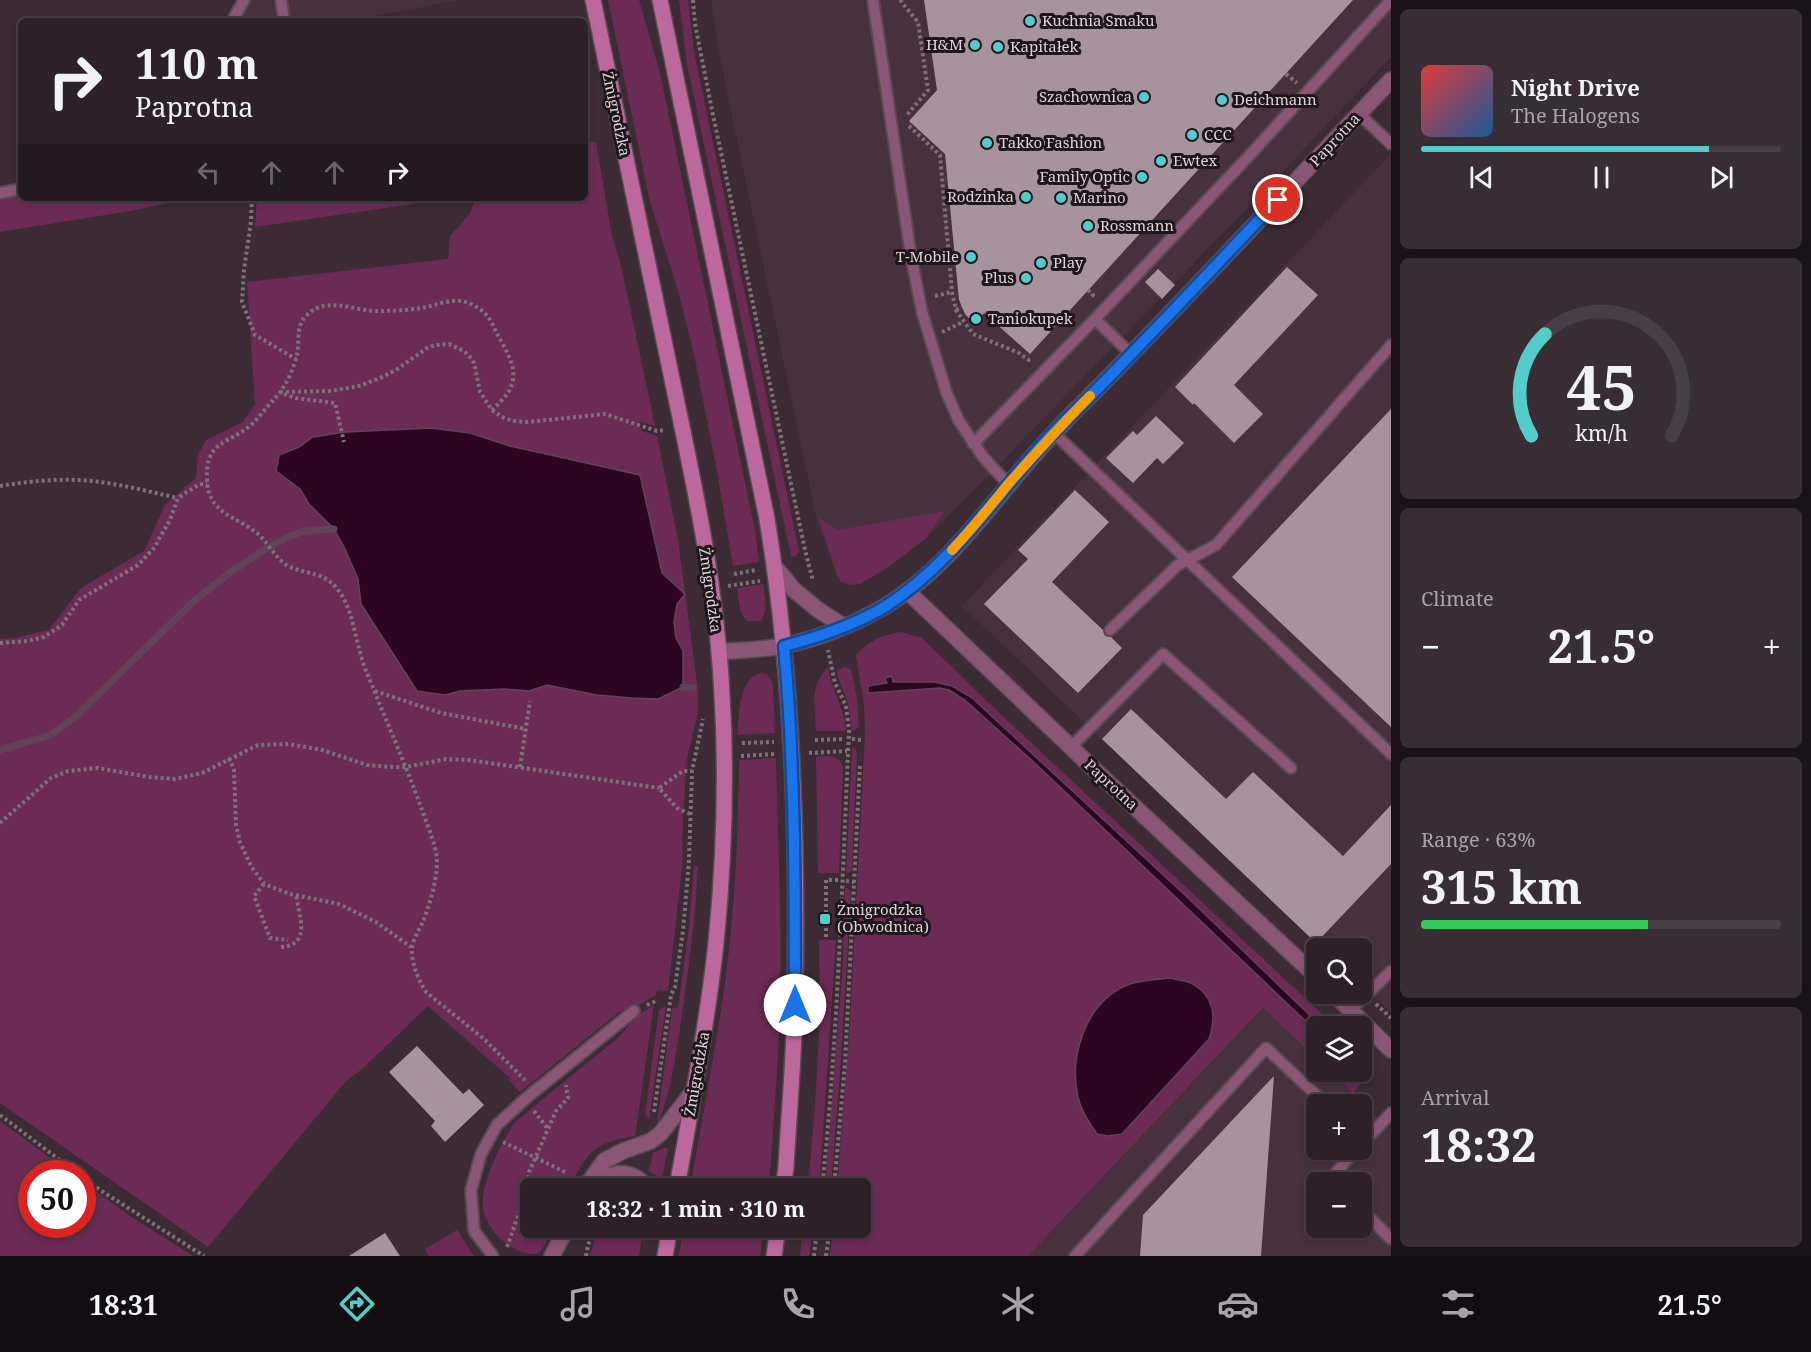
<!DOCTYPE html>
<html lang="en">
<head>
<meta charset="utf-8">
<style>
  :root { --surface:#2d2028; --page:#392d34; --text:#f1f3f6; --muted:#a7a3a8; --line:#483e45; --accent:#53cdcb }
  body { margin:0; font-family:"Noto Serif",serif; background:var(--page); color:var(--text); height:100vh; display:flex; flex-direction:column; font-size:22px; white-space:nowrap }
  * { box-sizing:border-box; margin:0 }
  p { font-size:20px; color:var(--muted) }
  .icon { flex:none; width:33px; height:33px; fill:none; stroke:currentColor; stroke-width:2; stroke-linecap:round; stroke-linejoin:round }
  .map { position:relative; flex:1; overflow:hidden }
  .panel { display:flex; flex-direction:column; gap:9px; padding:9px; background:#191216; width:420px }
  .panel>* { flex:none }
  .guide { position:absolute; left:18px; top:18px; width:570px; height:183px; border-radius:9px; box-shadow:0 3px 9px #0003,0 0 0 2px var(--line); background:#2d2028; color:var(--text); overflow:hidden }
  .buttons { position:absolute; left:1306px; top:938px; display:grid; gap:12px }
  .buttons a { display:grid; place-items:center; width:66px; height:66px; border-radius:9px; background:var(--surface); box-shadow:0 3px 9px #0003,0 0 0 2px var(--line); font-size:30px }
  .speed { position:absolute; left:18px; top:1160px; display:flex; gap:12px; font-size:30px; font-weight:700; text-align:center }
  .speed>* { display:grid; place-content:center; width:78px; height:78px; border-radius:50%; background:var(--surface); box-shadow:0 3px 9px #0003,0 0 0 2px var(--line); line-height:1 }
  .speed .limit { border:9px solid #d22; background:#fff; color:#111 }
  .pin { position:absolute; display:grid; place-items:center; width:51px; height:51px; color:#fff; margin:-26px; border:3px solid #fff; border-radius:50%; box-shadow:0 2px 6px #0007 }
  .me { position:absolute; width:66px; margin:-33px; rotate:0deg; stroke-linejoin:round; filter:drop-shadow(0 0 4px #0008) }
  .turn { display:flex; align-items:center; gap:21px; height:126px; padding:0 18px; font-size:27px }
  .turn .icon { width:78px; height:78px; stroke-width:2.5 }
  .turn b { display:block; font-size:42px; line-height:51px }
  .lanes { display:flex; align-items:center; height:57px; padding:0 18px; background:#0003; justify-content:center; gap:30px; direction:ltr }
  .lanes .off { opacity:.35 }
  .big { font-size:45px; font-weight:700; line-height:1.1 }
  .panel .tile { flex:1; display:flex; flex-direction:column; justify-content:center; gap:9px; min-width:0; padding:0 21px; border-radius:9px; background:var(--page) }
  .panel .dial { align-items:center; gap:0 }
  .dial svg { height:156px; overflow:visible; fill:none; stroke:var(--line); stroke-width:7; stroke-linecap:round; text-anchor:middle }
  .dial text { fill:var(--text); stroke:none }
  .song { display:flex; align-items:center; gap:18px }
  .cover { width:72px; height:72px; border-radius:9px; background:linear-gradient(135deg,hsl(0 70% 55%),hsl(210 70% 35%)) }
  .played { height:6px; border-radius:3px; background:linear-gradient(90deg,var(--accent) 80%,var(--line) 80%) }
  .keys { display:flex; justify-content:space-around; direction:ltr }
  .heat { display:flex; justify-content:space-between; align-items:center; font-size:33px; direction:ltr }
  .charge { height:9px; border-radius:4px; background:linear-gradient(90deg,#34c759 63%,var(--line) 0) }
  .trip { position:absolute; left:520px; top:1178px; width:351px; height:60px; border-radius:9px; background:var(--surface); box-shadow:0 3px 9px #0003,0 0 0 2px var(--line); font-weight:700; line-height:60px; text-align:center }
  .menu { display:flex; height:96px; justify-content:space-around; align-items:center; background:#120d10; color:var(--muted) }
  .menu .icon { width:42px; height:42px }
  .menu .active { color:var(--accent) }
  .menu b { font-size:27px; color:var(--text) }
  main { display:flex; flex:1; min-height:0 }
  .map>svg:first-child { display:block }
</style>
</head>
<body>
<main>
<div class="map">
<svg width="1391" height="1256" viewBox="0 0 1391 1256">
  <rect width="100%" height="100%" fill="#3c2b35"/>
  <path fill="#48313f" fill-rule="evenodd" d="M249,0H461L345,21H237Z
    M711,0H1391V57L1292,162L946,519L925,539L888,568L871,578L853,585L847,584L837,576L817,521L721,63Z
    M1391,154V1013L1362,986V948H1322L962,606Z
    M1264,1008L1317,1059V1071H1330L1391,1129V1256H1028ZM1317,1104H1362V1149H1317ZM1317,1182H1362V1227H1317Z"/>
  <path fill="#6c2b55" d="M608,0H639L660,73L755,531L759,562L733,566L717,471L695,359L678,290L650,202Z
    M679,0H688L694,52L799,551L795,557L791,556L687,64Z
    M596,142L612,236L621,265L655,426L637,421L642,431L657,436L678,540L698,691V713L687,758L683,817L682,867L668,991L657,990L656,995L637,1006L619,1012L520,1092L509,1080L510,1078L428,1006L362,1069L346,1081L208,1247L0,1103V639L15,638L49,630L81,588L144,551L165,505L196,478L198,455L206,440L243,422L255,404L247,282L448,259L450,236L469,215L476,198H585V143Z
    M21,195V198H194L130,211L0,232V199Z
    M257,198H454L255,227Z
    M945,511L925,539L888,567L860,584L852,585L841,582L837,575L819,518L838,530Z
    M763,584C764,597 770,611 760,621H748C738,613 739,600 737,588Z
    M901,632L922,638L995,709L1335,1026H1321L1186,896L971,697L952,686L934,682H893L888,681V683L868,686L914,689L940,688L949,690L965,700L1038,766L1278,994L1317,1035V1059L1263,1008L1028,1256H830L833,1227H861V1188H837L850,1022L865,734L864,704L856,656C866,642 884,634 901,632Z
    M828,667C831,689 845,708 846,731H816C815,706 809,686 828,667Z
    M844,667L851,669L857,698L859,726L855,730L852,731L848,703L837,675V671Z
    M761,673L767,674L773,684L775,733L738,735C738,716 739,679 761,673Z
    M852,747L855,748L857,752L852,870L849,873H846Z
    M826,756C835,756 841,759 843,768L839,873H818L816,757Z
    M776,758C778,842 782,926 780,1010C778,1069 773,1129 769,1188H690C705,1102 723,1016 731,930C737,873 738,817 739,760Z
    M694,866H698C695,920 688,974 680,1028C675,1059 671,1089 660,1119L657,1123L672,1008H678L689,928Z
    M845,888H848L851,893L841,1059L831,1188H825L843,962Z
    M819,940H836L820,1178L818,1188H808L815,1106L820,1015Z
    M654,1005L635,1136C594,1143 587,1151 570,1188H531V1227H552C548,1236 545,1250 536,1254C512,1256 485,1228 483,1208C481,1181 501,1144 515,1122L619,1037L636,1016Z
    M666,1005L649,1120L645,1113L659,1010Z
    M1330,1071H1351L1362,1082L1353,1093Z
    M0,1121L71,1173H32V1224H82L83,1182L130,1216L193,1256H0Z
    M665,1148L668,1149L662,1179L659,1178L649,1170L653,1153Z
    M599,1227H644L639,1256H590L596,1234Z
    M683,1227H764L760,1256H679Z
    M803,1227H813L809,1256H800Z
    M457,1230L474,1256H429L425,1249Z"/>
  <path fill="#2c0520" stroke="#614358" stroke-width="1.5" d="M431,428L470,433L510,446L640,475L662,573L685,594L677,604L674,622L676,638L683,651V687L658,699L632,698L597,695L547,685L529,691L504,689L460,691L445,695L417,691L361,604L358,579L345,549L334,529L309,504L300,489L276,471L279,455L299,447L313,437L346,432Z
    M892,676L893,682H934L952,686L971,697L1186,896L1321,1026H1317V1032L1038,766L965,700L949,690L940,688L868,693V686L887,683L885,678Z
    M1170,978C1177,980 1187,981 1193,984C1215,997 1216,1017 1209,1039L1122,1134L1108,1136L1097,1134C1089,1122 1081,1111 1078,1097C1069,1057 1085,1004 1125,986C1138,980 1156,980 1170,978Z"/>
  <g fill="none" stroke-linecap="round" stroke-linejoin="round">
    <path stroke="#614358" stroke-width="7" d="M683,687L693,688
      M0,750L51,735L75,717L194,601L232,571L266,549L288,537L304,531L334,529"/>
  </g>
  <path fill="#a7939e" d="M924,0H1353L1030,354L984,313L974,324L965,314L959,300L945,154L909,121L937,90Z
    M1287,267L1318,295L1234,385L1263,414L1234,443L1194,403L1193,405L1175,387Z
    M1158,269L1175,285L1162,299L1145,282Z
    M1391,409V727L1232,577Z
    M1156,416L1184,443L1163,464L1157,458L1133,483L1106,458L1133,431L1137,435Z
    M1075,490L1109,522L1052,582L1103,630L1105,636L1111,637L1122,648L1078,693L984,604L1028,559L1018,550Z
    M1131,709L1226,799L1253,772L1343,856L1391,805V864L1316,943L1102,739Z
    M417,1046L463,1094L469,1089L484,1105L445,1142L431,1126L435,1121L389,1072Z
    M1274,1076L1261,1256H1140L1143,1215Z
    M385,1233L400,1256H349Z"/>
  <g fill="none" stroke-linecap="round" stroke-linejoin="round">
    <defs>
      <path id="service" d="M281,0L284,21
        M873,0L911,256L922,312L947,394L959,421L983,457L1008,484
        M232,21L244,0
        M1359,114L1391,144
        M0,193L21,189
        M1095,319L1131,354
        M1054,433L1391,754
        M973,444L1095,319L1247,158L1391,0
        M1110,630L1178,565L1216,545L1391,345
        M1071,747L1163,654L1291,768
        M1351,1010L1391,971
        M1362,1144L1391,1113
        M1333,1182L1330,1179L1357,1149
        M1362,1210L1391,1239
        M493,1256L474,1231L471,1190L481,1154L497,1125L525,1099L634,1011
        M1075,1256L1266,1048L1326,1104"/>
      <path id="minor" d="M775,567L794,590L817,609L843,626
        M907,591L1095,770L1317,977
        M719,652C741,650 765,650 787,645C820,638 854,624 884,607C952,567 998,492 1052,435C1077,408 1105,382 1131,354C1219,264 1304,172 1391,80
        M1333,993L1391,1050
        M588,1182C614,1175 627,1165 648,1188
        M585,1188L604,1161L623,1151L651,1141L661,1133L694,1090
        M552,1256L567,1227"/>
      <path id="secondary" d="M593,0C619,126 646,253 672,379C694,483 717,589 722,695C727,778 724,861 716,943C707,1025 691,1107 677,1188
        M660,0L767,519C793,678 798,841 795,1003C794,1058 789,1112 786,1167L783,1188
        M665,1256L670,1227
        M774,1256L778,1227"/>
    </defs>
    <use href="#service" stroke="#594953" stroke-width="14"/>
    <use href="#minor" stroke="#594953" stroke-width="18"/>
    <use href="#secondary" stroke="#594953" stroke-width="18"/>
    <path stroke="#7e7078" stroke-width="4" stroke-dasharray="3 3" stroke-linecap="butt" d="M693,0L695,24L711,105L805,550L813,581
      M900,0L918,22L928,90L906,116
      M1286,74L1297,83
      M909,126L940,155L952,292L956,310L973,334L1019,353L1029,360L1031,359
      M252,198L251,221L244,270L242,302L255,335L296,359
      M1088,290L1093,295L1090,298
      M935,296L952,292
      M956,310L962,307
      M942,332L963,322
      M280,392L331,391L359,386L380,378L396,370L427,348L435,345L449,344L464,351L470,357L474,363L480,392L492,410L502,417L513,421L527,422L605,414L657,431L665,430
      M284,394L296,398L335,403L344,442
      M492,410C498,404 507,396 510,389C520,369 505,349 496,332C494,327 491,321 488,317C482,309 470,302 460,301C449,300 438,304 427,307C411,310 394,311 377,311C354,311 328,296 308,314C295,325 300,340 297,355C294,367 286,386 278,395C269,404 261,415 252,424C229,445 205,439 207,480C208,514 238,517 258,534C269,544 275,558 288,566C298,571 309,572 320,576C336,582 345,598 350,614C356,633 359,654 367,673C385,718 404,761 421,807C426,822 436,844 437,860C437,880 431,900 424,919C420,929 412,940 412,950C412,965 418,979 426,992L484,1039L525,1080
      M0,486C30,481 62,478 92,481C121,484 150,492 178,498
      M734,574L756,570
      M728,586L760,581
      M0,643L27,641L44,637L62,625L79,600L138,565L154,548L170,520L178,498L198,485L207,483
      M375,691L441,713L526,729
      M852,739L861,740
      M815,740L844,739
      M742,743L774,742
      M809,753L847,751
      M741,756L775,754
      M229,758L234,770L236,825L240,842L251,866L264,884L290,894L339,904L376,922L411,947
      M520,767L530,701
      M690,814L677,808L659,788L683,771H692
      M0,823L51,778L68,771L98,768L149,777L175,779L202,773L258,745L289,744L322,750L367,765L389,767H406L446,759L469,760L659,788
      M846,881L854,882
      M264,884L254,896L270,938L288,940
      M826,937V880H839
      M281,947C312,945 299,916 296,895
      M1376,1004L1391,1018
      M647,1005L658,1000
      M534,1111L548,1129
      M654,1112L671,995L675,987L683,931L689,861L692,771L703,719
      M0,1115L77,1173
      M503,1142L565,1172
      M82,1177L103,1192L204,1256
      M822,1188C838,1036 842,883 849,731L846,706L835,683L828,650
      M834,1188L845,1063L860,764
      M507,1247L525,1196L529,1172L556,1111L568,1098L566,1085
      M586,1256L588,1245L595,1227
      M814,1256L817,1227
      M826,1256L830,1227"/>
    <use href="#service" stroke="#8b5676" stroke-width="10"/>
    <use href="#minor" stroke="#8b5676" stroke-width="15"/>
    <use href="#secondary" stroke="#bd689d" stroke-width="15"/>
  </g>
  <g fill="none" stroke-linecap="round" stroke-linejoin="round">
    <defs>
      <path id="route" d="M795,1005C795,885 795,765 784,646C819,637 855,625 886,606C955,562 998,491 1053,433C1080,406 1107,380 1133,352C1182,302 1229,251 1278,200"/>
    </defs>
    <use href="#route" stroke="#114b97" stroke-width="15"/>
    <use href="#route" stroke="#1a73e8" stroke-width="10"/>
    <path stroke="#f59e0b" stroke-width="10" d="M952,550C973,528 991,505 1010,482C1036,453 1062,424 1090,396"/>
  </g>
  <g fill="#53cdcb" stroke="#1e161a" stroke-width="2">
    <circle cx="1030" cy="21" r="6"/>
    <circle cx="975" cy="45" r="6"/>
    <circle cx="998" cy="47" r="6"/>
    <circle cx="1144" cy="97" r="6"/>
    <circle cx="1222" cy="100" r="6"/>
    <circle cx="1192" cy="135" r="6"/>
    <circle cx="987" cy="143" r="6"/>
    <circle cx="1161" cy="161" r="6"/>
    <circle cx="1142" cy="177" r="6"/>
    <circle cx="1026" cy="197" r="6"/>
    <circle cx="1061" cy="198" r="6"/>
    <circle cx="1088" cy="226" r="6"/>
    <circle cx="971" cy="257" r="6"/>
    <circle cx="1041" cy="263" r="6"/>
    <circle cx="1026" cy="278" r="6"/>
    <circle cx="976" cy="319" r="6"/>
    <rect x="819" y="913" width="12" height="12" rx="3"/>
  </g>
  <g text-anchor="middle" stroke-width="6" stroke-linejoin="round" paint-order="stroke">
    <g font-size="15" fill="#ded3d9" stroke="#1e161a" text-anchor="start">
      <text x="1042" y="26">Kuchnia Smaku</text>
      <text x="963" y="50" text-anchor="end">H&amp;M</text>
      <text x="1010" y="52">Kapitałek</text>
      <text x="1132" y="102" text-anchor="end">Szachownica</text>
      <text x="1234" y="105">Deichmann</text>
      <text x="1204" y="140">CCC</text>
      <text x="999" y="148">Takko Fashion</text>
      <text x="1173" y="166">Ewtex</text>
      <text x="1130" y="182" text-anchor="end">Family Optic</text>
      <text x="1014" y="202" text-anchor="end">Rodzinka</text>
      <text x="1073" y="203">Marino</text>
      <text x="1100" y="231">Rossmann</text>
      <text x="959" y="262" text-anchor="end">T-Mobile</text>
      <text x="1053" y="268">Play</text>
      <text x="1014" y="283" text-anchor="end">Plus</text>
      <text x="988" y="324">Taniokupek</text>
      <text x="837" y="915">Żmigrodzka<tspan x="837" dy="17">(Obwodnica)</tspan></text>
    </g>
    <g font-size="15" fill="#ded3d9" stroke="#1e161a">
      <text transform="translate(616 114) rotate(78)" y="5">Żmigrodzka</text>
      <text transform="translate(1335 140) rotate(-47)" y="5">Paprotna</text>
      <text transform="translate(710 590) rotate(82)" y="5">Żmigrodzka</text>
      <text transform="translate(1111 785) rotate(43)" y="5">Paprotna</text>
      <text transform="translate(697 1074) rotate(-80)" y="5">Żmigrodzka</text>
    </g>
  </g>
</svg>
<div class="buttons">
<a><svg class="icon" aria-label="search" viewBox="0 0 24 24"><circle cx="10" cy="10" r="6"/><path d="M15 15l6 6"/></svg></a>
<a><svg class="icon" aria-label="layers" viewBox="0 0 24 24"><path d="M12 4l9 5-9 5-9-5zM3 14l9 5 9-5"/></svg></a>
<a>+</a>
<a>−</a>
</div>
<div class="speed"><div class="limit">50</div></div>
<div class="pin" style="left:1278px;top:200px;background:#d93025"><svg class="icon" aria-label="arrive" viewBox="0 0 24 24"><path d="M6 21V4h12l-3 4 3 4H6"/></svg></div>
<svg class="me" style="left:795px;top:1005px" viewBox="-20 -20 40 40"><circle r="19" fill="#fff"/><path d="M0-13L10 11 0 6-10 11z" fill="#1a73e8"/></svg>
<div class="trip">18:32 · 1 min · 310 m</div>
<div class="guide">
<div class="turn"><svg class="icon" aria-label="right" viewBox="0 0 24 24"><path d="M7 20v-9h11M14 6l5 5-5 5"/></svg><div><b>110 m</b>Paprotna</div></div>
<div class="lanes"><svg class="icon off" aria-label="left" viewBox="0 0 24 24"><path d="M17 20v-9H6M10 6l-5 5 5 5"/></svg><svg class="icon off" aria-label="ahead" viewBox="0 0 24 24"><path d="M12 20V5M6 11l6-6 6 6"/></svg><svg class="icon off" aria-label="ahead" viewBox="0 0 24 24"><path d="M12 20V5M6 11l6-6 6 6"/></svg><svg class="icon" aria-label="right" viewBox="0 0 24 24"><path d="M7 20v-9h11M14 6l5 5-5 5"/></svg></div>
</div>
</div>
<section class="panel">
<div class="tile">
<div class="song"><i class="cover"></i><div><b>Night Drive</b><p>The Halogens</p></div></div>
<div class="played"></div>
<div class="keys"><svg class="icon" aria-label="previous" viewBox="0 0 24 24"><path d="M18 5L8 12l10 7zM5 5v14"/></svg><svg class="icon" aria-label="pause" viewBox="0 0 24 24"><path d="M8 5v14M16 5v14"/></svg><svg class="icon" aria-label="next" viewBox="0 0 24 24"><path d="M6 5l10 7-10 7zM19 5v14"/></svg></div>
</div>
<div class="tile dial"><svg viewBox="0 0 100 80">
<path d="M14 69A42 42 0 1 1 86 69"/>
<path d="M14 69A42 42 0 0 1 21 17" stroke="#53cdcb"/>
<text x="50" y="56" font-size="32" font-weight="700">45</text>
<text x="50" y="72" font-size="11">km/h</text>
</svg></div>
<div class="tile"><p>Climate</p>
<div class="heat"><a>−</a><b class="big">21.5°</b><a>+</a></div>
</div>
<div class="tile"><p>Range · 63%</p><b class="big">315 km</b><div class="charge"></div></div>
<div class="tile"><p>Arrival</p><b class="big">18:32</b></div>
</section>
</main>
<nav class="menu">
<b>18:31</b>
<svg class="icon active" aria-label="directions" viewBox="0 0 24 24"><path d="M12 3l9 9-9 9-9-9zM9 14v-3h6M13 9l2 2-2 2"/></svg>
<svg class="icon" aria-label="music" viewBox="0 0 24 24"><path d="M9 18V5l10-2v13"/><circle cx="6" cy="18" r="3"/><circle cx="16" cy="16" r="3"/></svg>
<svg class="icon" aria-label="phone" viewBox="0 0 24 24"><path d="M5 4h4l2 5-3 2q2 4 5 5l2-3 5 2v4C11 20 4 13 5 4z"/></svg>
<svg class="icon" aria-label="climate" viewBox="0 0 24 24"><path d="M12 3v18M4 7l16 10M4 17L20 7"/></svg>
<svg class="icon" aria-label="car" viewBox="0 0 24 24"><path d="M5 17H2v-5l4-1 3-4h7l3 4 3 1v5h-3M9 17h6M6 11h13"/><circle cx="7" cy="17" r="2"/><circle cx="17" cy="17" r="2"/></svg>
<svg class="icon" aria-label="filters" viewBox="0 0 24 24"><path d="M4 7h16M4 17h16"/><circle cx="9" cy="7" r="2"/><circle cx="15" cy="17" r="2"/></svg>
<b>21.5°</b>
</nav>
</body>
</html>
